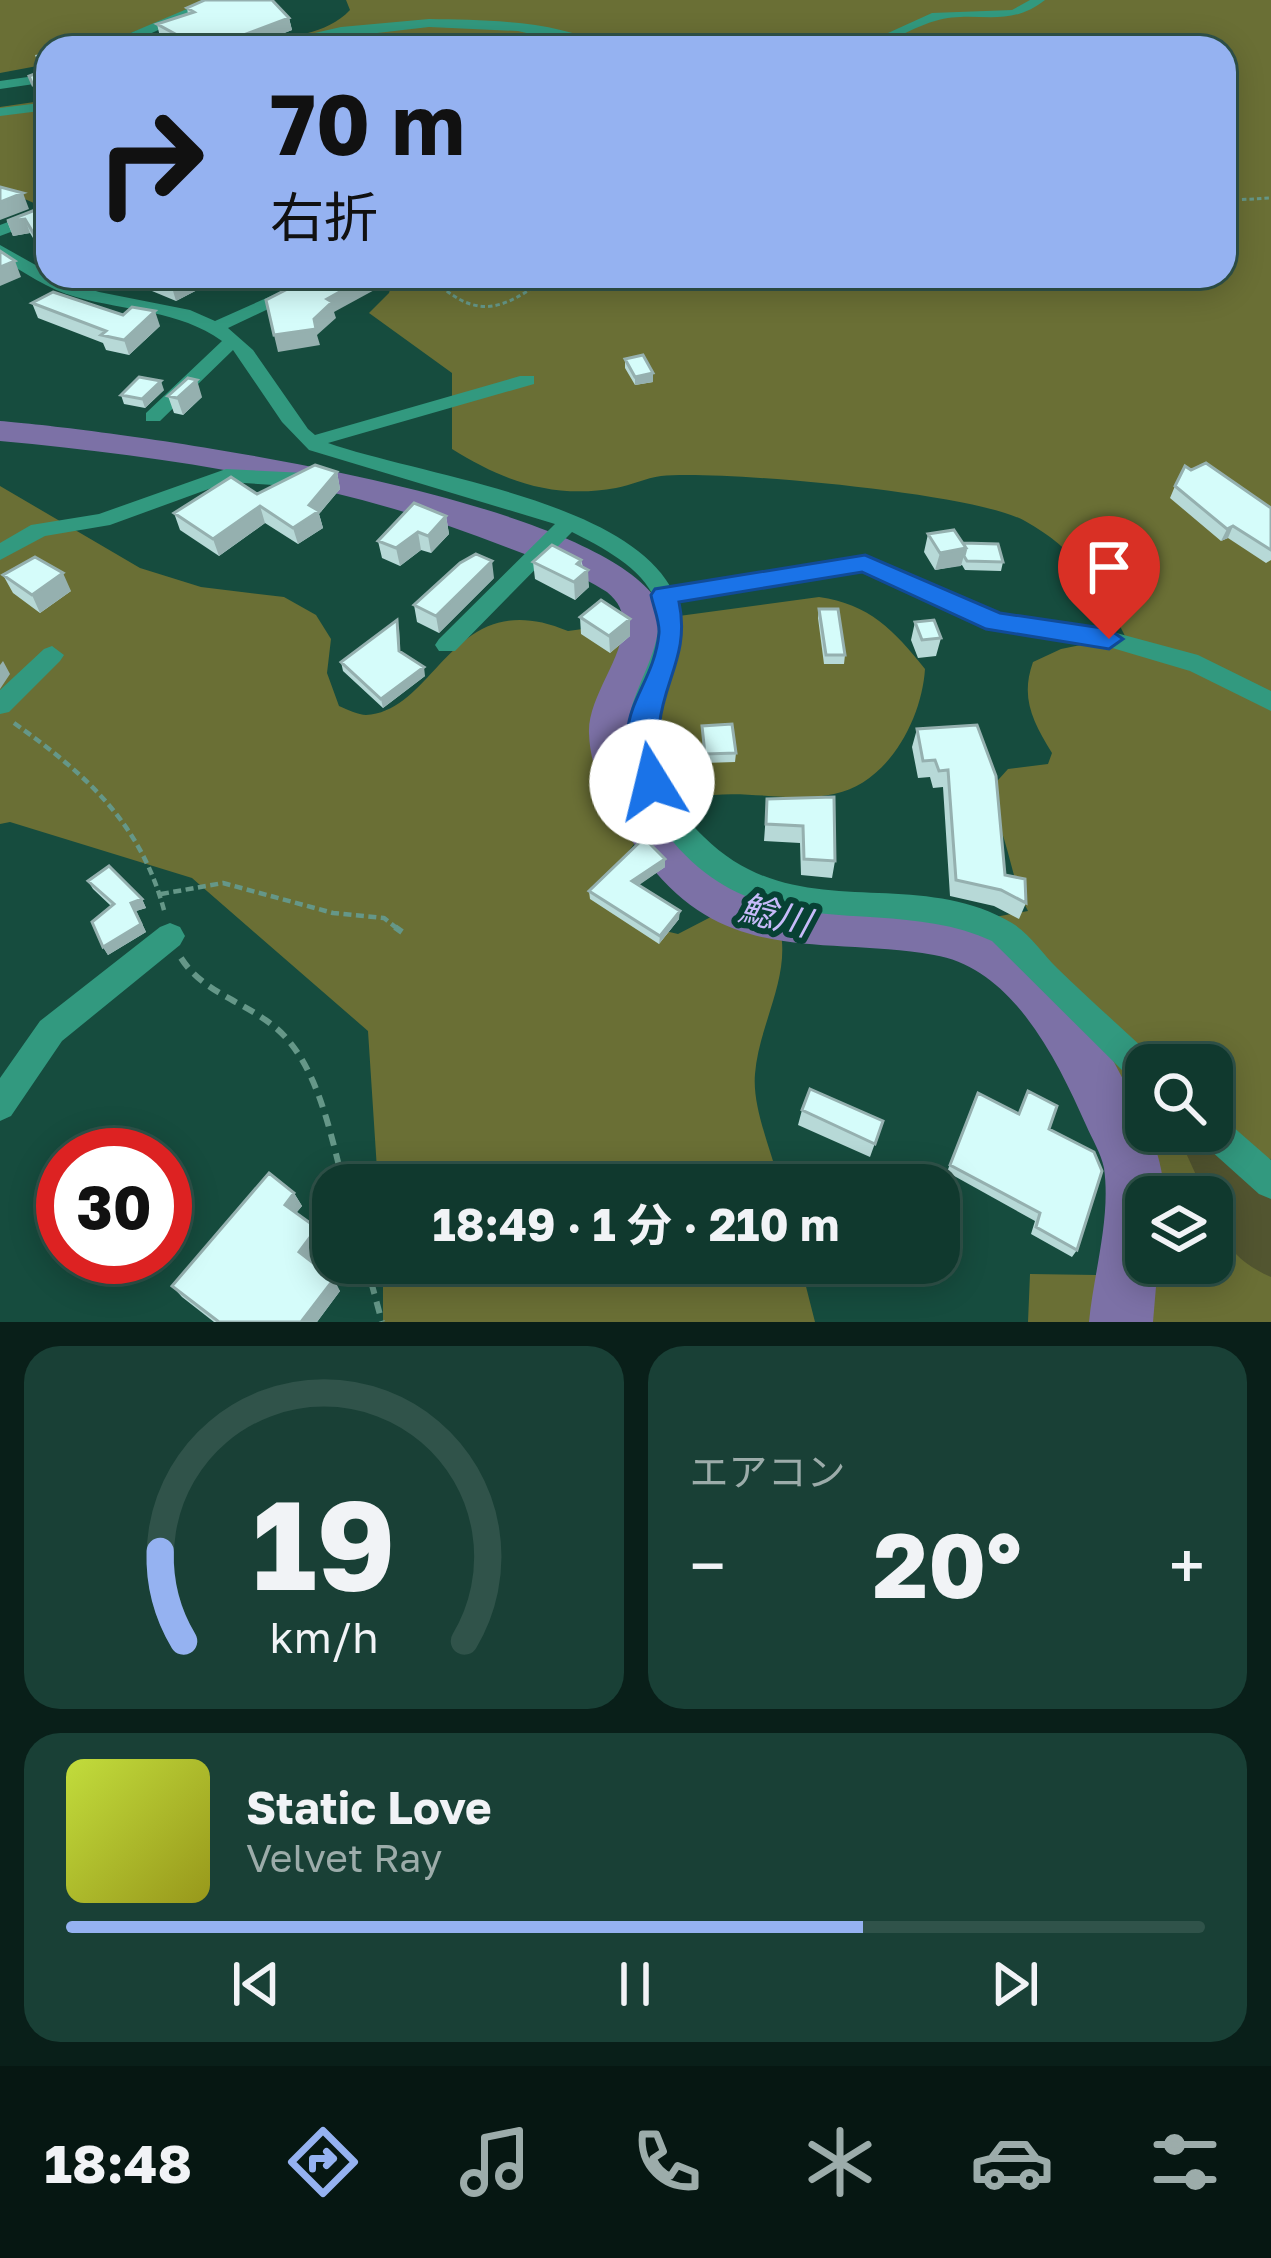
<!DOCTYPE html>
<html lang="ja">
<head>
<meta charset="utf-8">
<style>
  :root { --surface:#10392e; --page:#194036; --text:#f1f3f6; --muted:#9cacaa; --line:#30534a; --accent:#95b2f1 }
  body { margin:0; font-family:"Golos Text","Noto Sans JP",sans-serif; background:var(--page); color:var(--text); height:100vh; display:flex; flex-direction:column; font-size:45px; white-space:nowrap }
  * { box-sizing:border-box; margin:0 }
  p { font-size:39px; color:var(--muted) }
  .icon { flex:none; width:66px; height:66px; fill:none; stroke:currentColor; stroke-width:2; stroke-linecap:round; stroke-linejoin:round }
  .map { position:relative; height:1322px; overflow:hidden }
  .panel { display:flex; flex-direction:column; gap:24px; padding:24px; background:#091f19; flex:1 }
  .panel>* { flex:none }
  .banner { position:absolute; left:36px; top:36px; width:1200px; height:252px; border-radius:36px; box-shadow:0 6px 30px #0003,0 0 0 3px var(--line); background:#95b2f1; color:#111; overflow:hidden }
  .tools { position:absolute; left:1125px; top:1044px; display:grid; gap:24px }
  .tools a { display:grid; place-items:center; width:108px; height:108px; border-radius:24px; background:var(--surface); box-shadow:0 6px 30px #0003,0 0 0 3px var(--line); font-size:60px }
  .speed { position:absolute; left:36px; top:1128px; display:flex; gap:24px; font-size:60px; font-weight:700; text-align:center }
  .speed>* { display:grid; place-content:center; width:156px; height:156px; border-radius:50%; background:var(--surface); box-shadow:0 6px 30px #0003,0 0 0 3px var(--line); line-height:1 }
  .speed .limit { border:18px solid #d22; background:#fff; color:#111 }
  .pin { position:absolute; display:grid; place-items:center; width:102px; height:102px; color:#fff; margin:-123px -51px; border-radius:50% 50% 50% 0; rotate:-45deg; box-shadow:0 0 12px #0007 }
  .pin .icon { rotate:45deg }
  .me { position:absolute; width:132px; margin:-66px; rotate:351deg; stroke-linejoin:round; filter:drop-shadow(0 0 9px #0008) }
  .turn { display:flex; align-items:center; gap:42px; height:252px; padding:0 36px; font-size:54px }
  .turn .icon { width:156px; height:156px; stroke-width:2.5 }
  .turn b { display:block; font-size:84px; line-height:102px }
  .big { font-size:90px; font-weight:700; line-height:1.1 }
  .panel .widget { flex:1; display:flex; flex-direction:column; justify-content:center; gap:18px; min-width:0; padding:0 42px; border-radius:36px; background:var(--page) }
  .panel .dial { align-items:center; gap:0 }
  .dial svg { height:312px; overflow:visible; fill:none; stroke:var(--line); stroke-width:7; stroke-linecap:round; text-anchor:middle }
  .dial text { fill:var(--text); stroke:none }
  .song { display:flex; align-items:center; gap:36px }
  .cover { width:144px; height:144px; border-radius:18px; background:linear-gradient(135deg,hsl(70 70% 55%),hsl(60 70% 35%)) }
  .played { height:12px; border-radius:6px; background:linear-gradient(90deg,var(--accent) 70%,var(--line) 70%) }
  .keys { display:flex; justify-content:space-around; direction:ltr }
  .heat { display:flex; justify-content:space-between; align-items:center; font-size:66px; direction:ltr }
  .panel .tiles { flex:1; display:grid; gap:24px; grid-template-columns:1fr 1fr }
  .widget:last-child { grid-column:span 2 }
  .trip { position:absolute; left:312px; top:1164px; width:648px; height:120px; border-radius:36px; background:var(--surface); box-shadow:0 6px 30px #0003,0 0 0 3px var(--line); font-weight:700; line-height:120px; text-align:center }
  .menu { display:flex; height:192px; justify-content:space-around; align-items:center; background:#061712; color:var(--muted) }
  .menu .icon { width:84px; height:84px }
  .menu .on { color:var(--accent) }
  .menu b { font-size:54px; color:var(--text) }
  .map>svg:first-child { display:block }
</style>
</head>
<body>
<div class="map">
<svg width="1271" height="1322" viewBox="0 0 1271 1322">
  <rect width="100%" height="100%" fill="#164c3e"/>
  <path fill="#525530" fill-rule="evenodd" d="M1019,933L1146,1065V1131H1212L1271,1089V1322L1110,1263L1116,1174L1071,1057L1036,1000L1002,968ZM1146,1197H1212V1263H1146Z"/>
  <path fill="#6a6f35" d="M0,0H218L91,48H48V64L0,73Z
    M346,0H1271V1159L1246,1155L1212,1130V1065H1150L984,919L1028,911C1009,876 1010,837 988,804L990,789L1008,769L1048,764L1052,753C1033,722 1020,698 1033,662L1061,649L1125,636C1101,586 1074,548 1025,521C975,493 722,470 661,476C646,478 631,485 616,488C554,499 505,482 452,449V373L369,313L389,293L394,276H1224V48H218C259,36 318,44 350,10Z
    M48,100V207L45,208L0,188V107Z
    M0,486L140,568L201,587L284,597L316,615L331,639L327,673L339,706C346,709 359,715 366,715C438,711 452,582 568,631L819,597C869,604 894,630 925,669C922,718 889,783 834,794C789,804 741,787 695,798C660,807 641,834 621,862L640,925L678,934L734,905L780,928C791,979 759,1023 755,1074C752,1108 772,1152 780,1185H378L368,1031L192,878L10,822L0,824Z
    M1028,970L1146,1095V1131H1176L1206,1197H1146V1263H1212V1215C1223,1245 1241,1264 1271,1277V1322H1028L1030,1274L1096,1275L1119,1219L1122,1166L1098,1104L1047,1033Z
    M383,1263H800L815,1322H383Z"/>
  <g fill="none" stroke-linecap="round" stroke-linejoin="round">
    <path fill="#7c71a6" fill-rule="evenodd" d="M0,421C112,430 647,499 666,622C661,661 630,692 633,733C635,770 656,803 679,830C781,955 897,867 1013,938C1059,967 1090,1017 1115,1064C1137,1107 1164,1148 1164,1197H1146V1263H1158L1153,1322H1089C1094,1271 1111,1218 1104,1168C1101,1153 1092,1139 1086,1125C1057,1060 1013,968 934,955C824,936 729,966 649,864C621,828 590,780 589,733C587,686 653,629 607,592C576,572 540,560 506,547C344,483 172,457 0,441Z"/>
    <path stroke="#659788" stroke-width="3" stroke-dasharray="4.5 3" stroke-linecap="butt" d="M1224,211L1235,200L1271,198
      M430,276C475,321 501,312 549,276"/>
    <path stroke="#659788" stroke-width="4.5" stroke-dasharray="8 4.5" stroke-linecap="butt" d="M14,723C87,775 142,824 165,914
      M161,894L223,883L333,913L384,918L399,930"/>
    <path stroke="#659788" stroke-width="6" stroke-dasharray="12 8" stroke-linecap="butt" d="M395,927L402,932
      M181,958C203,992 240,1000 271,1024C317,1058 330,1133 344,1185
      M366,1263L382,1322"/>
    <path fill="#32997f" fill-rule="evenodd" d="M208,0H224L132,42L133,48H121V37Z
      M1030,0H1045C1007,30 976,9 935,21C907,29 885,48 855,48L932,13L1012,10Z
      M429,19C487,20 559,20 610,48H590L518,31L429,27L248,48L341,27Z
      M48,74V82L0,89V81Z
      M48,102V110L0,116V108Z
      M48,207V218L0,236V225Z
      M0,245L48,272V276L99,292L190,310L215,321L316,276H338L228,328L253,350L308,429L315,435L520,376H534V384L328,443C420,475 619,499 670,586L865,555L999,614L1109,631L1198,655L1271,691V711L1190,671L1109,647L987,628L863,571L678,601C689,657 643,703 657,760C664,790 682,816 704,837C796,928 911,864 1012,923C1030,934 1042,953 1057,968C1090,1000 1124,1030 1157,1061L1159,1065H1146V1087L1135,1083L992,941C902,899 796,937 711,877C663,843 618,774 630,714C638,677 669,639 655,600C643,568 600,546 572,532L455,651H439L435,645L439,639L555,524L309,450L282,422L233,350L160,421H146V413L222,341C179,310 126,311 76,297C48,289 24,273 0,257Z
      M226,469L305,473L315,480L305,487L228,482L110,525L45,536L0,560V543L31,525L99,514Z
      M52,646L64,655L60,661L9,712L0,714V690L44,649Z
      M170,923L180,927L185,936L180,945L62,1041L11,1116L0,1121V1078L40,1021L160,927Z
      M1212,1114L1224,1119L1271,1160V1199L1259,1194L1200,1141L1196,1131H1212Z"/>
  </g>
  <path fill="#b7d9d7" d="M187,8L289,18L292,30L274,37L291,48H181L160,37L157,24L188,14Z
    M48,53V100L38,99L29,76L46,70L40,68L35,55Z
    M48,205V263L30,233L13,236L7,221Z
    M147,276H197L201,288L176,301L152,291Z
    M32,303L160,326L129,355L106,350L103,343L38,318Z
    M625,359L653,373V382L635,385L625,368Z
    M164,390L145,408L124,404L121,395Z
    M168,396L202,397L183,415L174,413Z
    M1191,470L1271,508V560L1266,563L1228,538L1221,541L1170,498L1175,486Z
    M337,472L340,489L319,514L323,528L298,544L265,523L219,556L180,530L174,513L257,494Z
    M446,516L449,534L431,553L421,550L400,566L382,558L378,541Z
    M928,534L963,543L1003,562L1001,571L965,570L962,565L935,570L924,552Z
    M581,560L589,587L575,600L535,579L533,562Z
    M3,575L71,591L40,613L13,593Z
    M494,578L439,633L417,622L414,605Z
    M819,609L845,655L844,664H824L818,618Z
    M580,617L630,619V636L610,653L581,634Z
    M915,622L941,638L936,656L918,658L911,640Z
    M399,629L400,652L425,676L383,708L343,671L341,662Z
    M977,725L1005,875L1026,903L1019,919L994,906L950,896L943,787L933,788L930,777L918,778L912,747L917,729Z
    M702,726L736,753L735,762L704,763Z
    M834,797L835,861L832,878L801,875L800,843L764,841L767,799Z
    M665,859V867L638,885L679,919L659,944L590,899L589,891Z
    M88,881L142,899L146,908L136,911L146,932L108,955L103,947L111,906L93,889Z
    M1028,1091L1049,1129L1077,1250L1072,1257L1031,1234L1035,1221L947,1172L974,1101L1018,1114Z
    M802,1110L883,1121L870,1157L798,1125Z
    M294,1193L302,1206L296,1213L317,1228L324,1241L310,1260L340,1291L317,1322H214L182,1297L172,1286Z"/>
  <path fill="#95b0af" d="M289,18L292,30L246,48L241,36Z
    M23,193L29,209L0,220V202Z
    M25,219L30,233L13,236L7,221Z
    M15,261L21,277L0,286V267Z
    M187,276H197L201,288L176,301L171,284Z
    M368,276H376L378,288L334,312L336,318L317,335L320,345L278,352L274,335L314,319L327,299Z
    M155,311L160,326L129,355L124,340Z
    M653,373V382L635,385V377Z
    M197,380L202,397L183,415L177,398Z
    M161,381L164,390L145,408L142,399Z
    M337,472L340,489L319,514L323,528L298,544L293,528L309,505Z
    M260,506L265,523L219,556L213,539Z
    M446,516L449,534L431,553L428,536Z
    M1233,526L1228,538L1221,541L1227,529Z
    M418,532L421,550L400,566L396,548Z
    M966,548L961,566L935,570L940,553Z
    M581,560L582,575L588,570L589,587L575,600L574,582L577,564Z
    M492,561L494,578L439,633L436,616Z
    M63,573L71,591L40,613L32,595Z
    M630,619V636L610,653L609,636Z
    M3,661L10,674L0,689V665Z
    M424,667L425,676L383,708L381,699Z
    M665,859V867L632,890V881Z
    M142,899L146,908L136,911L146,932L108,955L103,947L131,903Z
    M680,911L679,919L659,944L660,936Z
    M294,1193L302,1206L292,1218L285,1205Z
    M317,1228L324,1241L307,1264L299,1252Z
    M334,1279L340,1291L317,1322H301Z"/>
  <path fill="#d5fcfa" stroke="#95b0af" stroke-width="3" d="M205,0H272L289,18L241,36L273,37L291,45L281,48H201L157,24L194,12L187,8Z
    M109,35L126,48H88L92,47L83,41Z
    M48,69V87L33,85L29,76Z
    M0,187L23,193L0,202Z
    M48,205V250L44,251L25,219L7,221Z
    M0,251L15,261L0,267Z
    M152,276H187L171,284Z
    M313,276H368L327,299L332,302L314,319L316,329L274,335L266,300Z
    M53,292L123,315L132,307L155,311L124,340L101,335L106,331L32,303Z
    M643,355L653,373L635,377L625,359Z
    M139,377L161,381L142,399L121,395Z
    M188,378L197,380L177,398L168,396Z
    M1206,463L1271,508V550L1233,526L1227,529L1175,486L1185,466L1191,470Z
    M315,465L337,472L309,505L319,511L293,528L260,506L213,539L174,513L231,477L257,494Z
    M414,503L446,516L428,536L418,532L396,548L378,541Z
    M954,530L966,548L940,553L928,534Z
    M963,543L998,544L1003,562L967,561L964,556L966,548Z
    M552,545L581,560L577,564L588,570L574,582L533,562Z
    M476,554L492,561L436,616L414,605L460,563Z
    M35,557L63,573L32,595L3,575Z
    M601,600L630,619L609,636L580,617Z
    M819,609H838L845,655H826Z
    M397,620L399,651L424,667L381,699L341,662Z
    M934,620L941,638L922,640L915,622Z
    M732,724L736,753L705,754L702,726Z
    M977,725L996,776L1005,875L1025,879L1026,903L1001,890L956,880L948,770L939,771L935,760L923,761L917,729Z
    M834,797L835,861L804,859L803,826L766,824L767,799Z
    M644,838L665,859L632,881L680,911L660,936L589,891Z
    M109,866L142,899L131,903L141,924L103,947L92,922L114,904L88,881Z
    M810,1089L883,1121L875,1144L802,1110Z
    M1028,1091L1057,1106L1049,1129L1094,1152L1102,1171L1077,1250L1036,1227L1040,1213L950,1165L978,1093L1019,1114Z
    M269,1173L294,1193L285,1205L317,1228L299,1252L334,1279L301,1322H219L172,1286Z"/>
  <path fill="#1a73e8" stroke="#114b97" stroke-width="3" d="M865,555L1000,613L1109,629L1123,639L1109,649L986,629L862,572L679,602C694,672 639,698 667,782L652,793L642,790C603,714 653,695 659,633C660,622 653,606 651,595L655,589Z"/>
  <g text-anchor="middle" stroke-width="12" stroke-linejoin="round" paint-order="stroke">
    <g font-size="36" font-style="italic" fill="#c7bbfa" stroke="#074134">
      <text transform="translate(775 915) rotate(14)" y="13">鯰川</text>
    </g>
  </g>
</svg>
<div class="tools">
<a><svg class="icon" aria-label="search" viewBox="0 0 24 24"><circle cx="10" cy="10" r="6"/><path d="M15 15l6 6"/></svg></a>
<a><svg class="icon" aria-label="layers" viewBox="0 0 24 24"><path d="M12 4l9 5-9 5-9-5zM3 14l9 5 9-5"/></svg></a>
</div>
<div class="speed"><div class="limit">30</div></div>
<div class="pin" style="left:1109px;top:639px;background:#d93025"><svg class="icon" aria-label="arrive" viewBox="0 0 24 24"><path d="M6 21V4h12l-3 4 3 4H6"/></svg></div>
<svg class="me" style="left:652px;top:782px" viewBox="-20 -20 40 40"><circle r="19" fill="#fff"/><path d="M0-13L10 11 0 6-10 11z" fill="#1a73e8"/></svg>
<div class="trip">18:49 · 1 分 · 210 m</div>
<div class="banner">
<div class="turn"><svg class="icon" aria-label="right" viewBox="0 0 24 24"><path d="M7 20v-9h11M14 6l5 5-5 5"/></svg><div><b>70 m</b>右折</div></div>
</div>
</div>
<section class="panel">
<div class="tiles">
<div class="widget dial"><svg viewBox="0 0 100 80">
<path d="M14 69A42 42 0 1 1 86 69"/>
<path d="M14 69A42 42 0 0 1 8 46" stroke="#95b2f1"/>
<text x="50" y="56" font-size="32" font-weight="700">19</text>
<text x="50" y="72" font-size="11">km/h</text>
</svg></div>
<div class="widget"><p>エアコン</p>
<div class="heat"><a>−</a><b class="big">20°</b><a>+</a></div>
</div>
<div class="widget">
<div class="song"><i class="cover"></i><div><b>Static Love</b><p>Velvet Ray</p></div></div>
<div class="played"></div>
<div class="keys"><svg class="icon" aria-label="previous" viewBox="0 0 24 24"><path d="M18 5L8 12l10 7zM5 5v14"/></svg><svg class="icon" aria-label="pause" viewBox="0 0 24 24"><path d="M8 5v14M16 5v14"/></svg><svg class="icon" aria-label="next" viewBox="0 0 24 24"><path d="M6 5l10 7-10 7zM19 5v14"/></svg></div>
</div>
</div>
</section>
<nav class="menu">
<b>18:48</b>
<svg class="icon on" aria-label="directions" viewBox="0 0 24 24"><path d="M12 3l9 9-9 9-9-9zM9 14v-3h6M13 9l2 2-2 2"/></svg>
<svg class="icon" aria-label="music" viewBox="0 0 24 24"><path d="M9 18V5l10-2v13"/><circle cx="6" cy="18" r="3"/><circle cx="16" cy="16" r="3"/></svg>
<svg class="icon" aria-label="phone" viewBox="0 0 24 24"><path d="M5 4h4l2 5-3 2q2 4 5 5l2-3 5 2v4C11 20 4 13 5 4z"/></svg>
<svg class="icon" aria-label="climate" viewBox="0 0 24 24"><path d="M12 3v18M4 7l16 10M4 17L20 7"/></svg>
<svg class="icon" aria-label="car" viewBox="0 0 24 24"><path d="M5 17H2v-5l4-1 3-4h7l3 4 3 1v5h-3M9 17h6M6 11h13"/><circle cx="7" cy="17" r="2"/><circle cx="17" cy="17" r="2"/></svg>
<svg class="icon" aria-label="filters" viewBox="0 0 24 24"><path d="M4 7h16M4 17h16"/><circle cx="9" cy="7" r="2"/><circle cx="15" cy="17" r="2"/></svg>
</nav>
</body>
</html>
